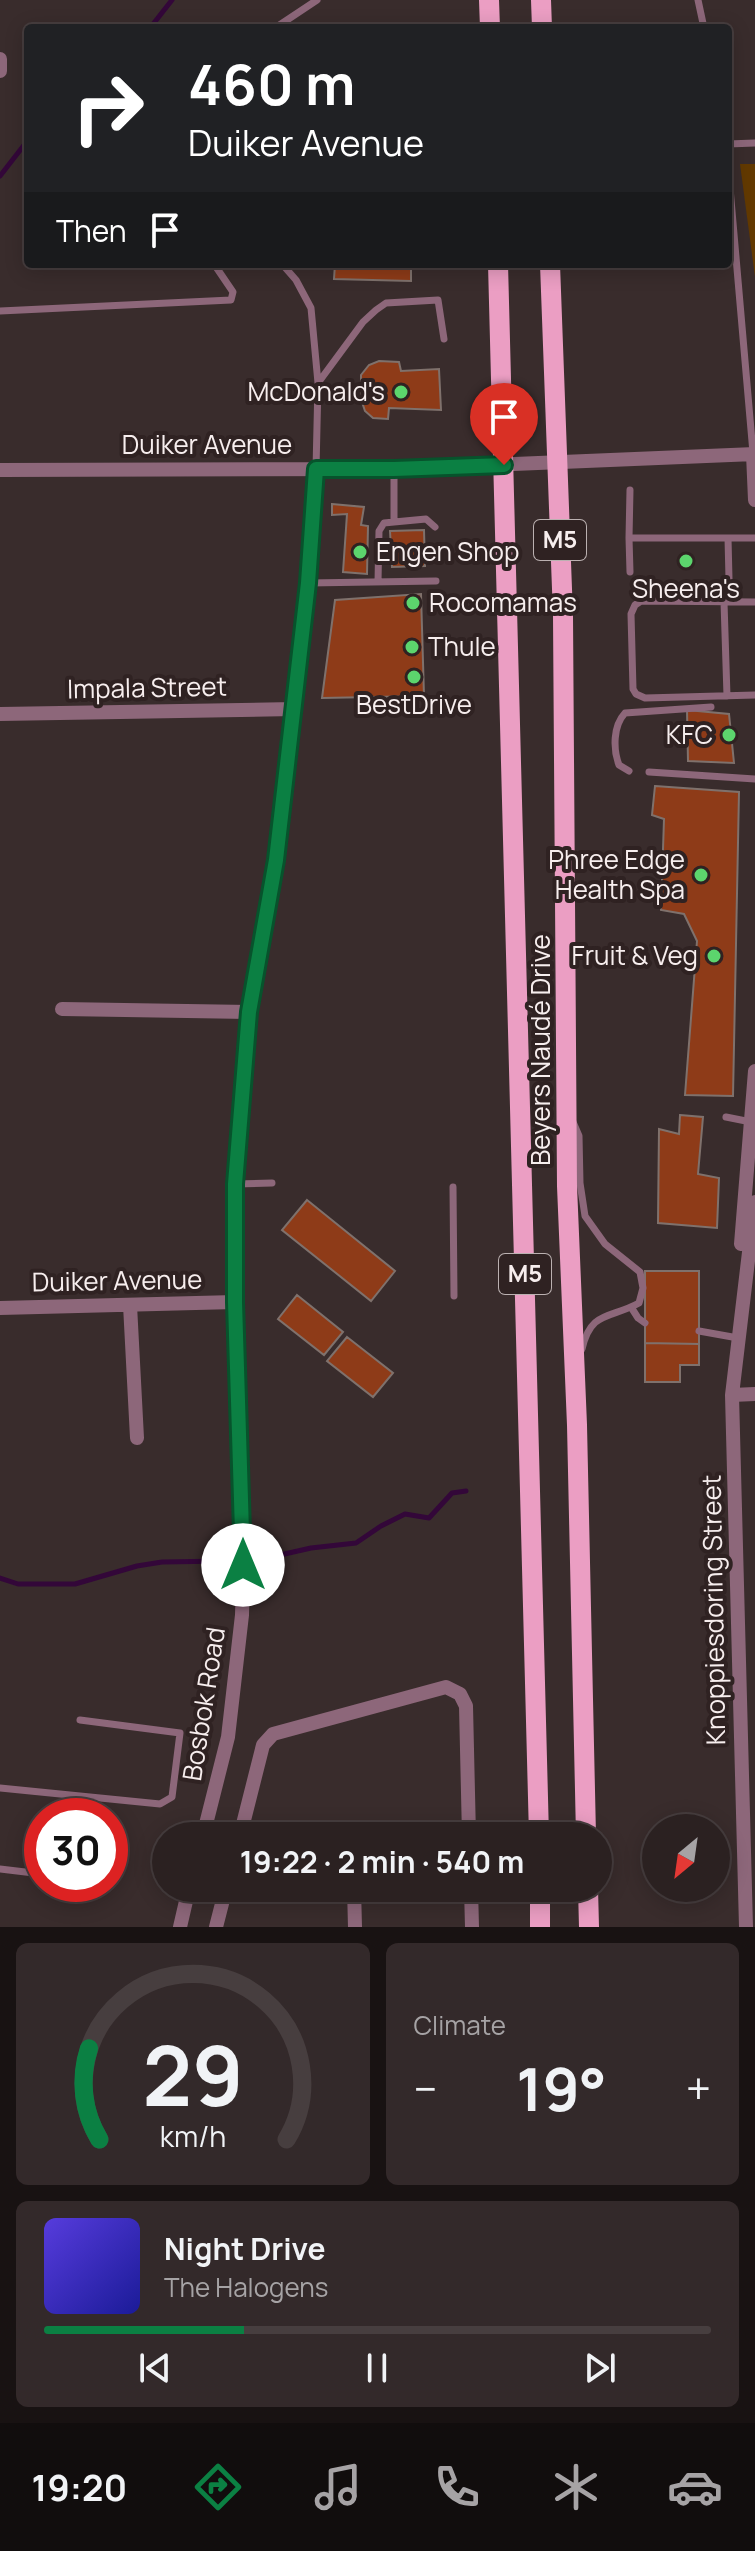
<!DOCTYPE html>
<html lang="en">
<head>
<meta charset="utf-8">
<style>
  :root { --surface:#2b2121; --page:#33292a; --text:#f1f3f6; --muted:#a6a3a5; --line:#473e3f; --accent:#0b8043 }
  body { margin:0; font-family:Manrope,sans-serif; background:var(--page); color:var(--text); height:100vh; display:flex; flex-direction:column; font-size:30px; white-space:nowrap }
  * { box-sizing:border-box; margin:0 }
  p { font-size:26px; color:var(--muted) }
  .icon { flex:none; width:44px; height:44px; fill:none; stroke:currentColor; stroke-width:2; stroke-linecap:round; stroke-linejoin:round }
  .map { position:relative; height:1927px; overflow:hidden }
  .side { display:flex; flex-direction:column; gap:16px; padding:16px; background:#181212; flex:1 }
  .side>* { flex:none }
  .banner { position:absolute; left:24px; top:24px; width:708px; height:244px; border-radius:8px; box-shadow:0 4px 20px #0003,0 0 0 2px var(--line); background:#202124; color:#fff; overflow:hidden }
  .needle { width:52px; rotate:209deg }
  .tools { position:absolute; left:642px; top:1814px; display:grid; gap:16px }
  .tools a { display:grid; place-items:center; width:88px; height:88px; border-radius:50%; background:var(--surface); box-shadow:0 4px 20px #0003,0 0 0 2px var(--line); font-size:40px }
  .speed { position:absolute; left:24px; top:1798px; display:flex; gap:16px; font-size:40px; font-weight:700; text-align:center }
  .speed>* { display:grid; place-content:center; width:104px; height:104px; border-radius:50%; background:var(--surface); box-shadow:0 4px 20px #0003,0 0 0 2px var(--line); line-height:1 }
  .speed .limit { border:12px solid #d22; background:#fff; color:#111 }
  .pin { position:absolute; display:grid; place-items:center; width:68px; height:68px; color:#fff; margin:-82px -34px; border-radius:50% 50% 50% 0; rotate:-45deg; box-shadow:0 0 8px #0007 }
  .pin .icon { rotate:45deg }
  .me { position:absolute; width:88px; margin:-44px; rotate:0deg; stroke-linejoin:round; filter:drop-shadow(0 0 6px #0008) }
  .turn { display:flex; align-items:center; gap:28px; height:168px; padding:0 32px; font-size:36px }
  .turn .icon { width:104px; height:104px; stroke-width:2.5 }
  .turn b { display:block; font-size:56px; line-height:68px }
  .then { display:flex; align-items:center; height:76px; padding:0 32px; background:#0003; gap:16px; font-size:30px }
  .big { font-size:60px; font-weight:700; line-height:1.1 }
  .side .widget { flex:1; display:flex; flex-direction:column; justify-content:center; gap:12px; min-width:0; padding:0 28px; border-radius:12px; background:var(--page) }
  .side .dial { align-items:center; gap:0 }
  .dial svg { height:208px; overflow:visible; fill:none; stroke:var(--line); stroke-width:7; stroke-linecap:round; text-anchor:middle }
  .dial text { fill:var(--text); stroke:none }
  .song { display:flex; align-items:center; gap:24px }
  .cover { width:96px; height:96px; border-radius:12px; background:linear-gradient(135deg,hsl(250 70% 55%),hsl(240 70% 35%)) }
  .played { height:8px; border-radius:4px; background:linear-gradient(90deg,var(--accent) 30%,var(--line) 30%) }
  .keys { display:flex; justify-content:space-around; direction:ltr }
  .heat { display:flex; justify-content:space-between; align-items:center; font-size:44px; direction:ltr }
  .side .tiles { flex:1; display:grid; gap:16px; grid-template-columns:1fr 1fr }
  .widget:last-child { grid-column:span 2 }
  .trip { position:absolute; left:152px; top:1822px; width:460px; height:80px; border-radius:40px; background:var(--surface); box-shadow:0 4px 20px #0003,0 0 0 2px var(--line); font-weight:700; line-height:80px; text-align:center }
  .tabs { display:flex; height:128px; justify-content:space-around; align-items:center; background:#110d0d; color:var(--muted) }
  .tabs .icon { width:56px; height:56px }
  .tabs .active { color:var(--accent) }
  .tabs b { font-size:36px; color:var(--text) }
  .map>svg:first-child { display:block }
</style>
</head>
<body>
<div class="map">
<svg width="755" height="1927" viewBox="0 0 755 1927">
  <rect width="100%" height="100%" fill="#392c2c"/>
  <path fill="#623900" d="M740,164H755V277Z"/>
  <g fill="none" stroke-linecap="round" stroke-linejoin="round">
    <path stroke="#330739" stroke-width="5" d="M150,28L172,0
      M0,176L28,140
      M258,1560L311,1548L356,1543L381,1526L405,1514L429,1518L452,1493L466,1491
      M0,1578L18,1584H75L137,1566L162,1562L225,1561"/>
  </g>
  <path fill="#8e3b18" stroke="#7f716c" stroke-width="2" d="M335,264H411V281L334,279Z
    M379,361L399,362L401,371L439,369L441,410L389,408L388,419L373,418L365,411L361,399V375L369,365Z
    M332,504L364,507L361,525L368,526L367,574L343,572L347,514L332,515Z
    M424,530L425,566L392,567L390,531Z
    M421,594L424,696L322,698L335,600Z
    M687,710L729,714L734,763L688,761Z
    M655,786L739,792L733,1096L685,1095L697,941L684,914L661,910L664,819L652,815Z
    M680,1115L703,1117L698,1174L719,1178L717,1228L658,1223L659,1129L679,1134Z
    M307,1200L395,1271L371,1301L282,1230Z
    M645,1271H699V1344L645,1343Z
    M297,1295L343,1332L324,1355L278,1319Z
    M347,1337L393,1373L373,1397L327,1361Z
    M645,1343L699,1344V1365H680V1382H645Z"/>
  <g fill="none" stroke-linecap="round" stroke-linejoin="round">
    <path stroke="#8d677a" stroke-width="7" d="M698,0L704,28
      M275,28L317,0
      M728,144L755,143
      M728,165L753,453
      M282,264L296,280L311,308L318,383
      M0,311L231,300L233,292L214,264
      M316,469L318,383L363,322L376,310L386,303L438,300L444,339
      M394,469V522L426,519L435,527
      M629,538L630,490
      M728,538L729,579
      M630,572L629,538H755
      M378,582L379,531L384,523L394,522
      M308,583L436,581
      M724,602L727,696
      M755,602L641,601L635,605L631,614L633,689L636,694L645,698L755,695
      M629,771L619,765C613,749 613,726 625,713L711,707
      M649,772L755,779
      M726,1117L751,1122
      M573,1122L579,1136L580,1183L585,1216L605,1244L640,1272L643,1288L639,1303C610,1319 591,1310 582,1349
      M235,1184L272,1183
      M453,1187L454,1296
      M631,1307L638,1318L645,1323
      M699,1331L738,1338
      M0,1788L160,1804L172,1797L180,1733L80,1720
      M0,1869L42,1874"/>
    <path stroke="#8d677a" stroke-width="14" d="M0,59V71
      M753,454L755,500
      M0,470L394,469L755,454
      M0,714L294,709
      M62,1009L249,1012
      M741,1244L755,1071
      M130,1305L137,1438
      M0,1308L235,1302
      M732,1395L755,1394
      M203,1836L228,1737L242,1615L244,1541L235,1302V1184L249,1012L276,860L308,583L316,469
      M240,1836L263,1745L273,1734L446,1687L460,1694L466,1706L469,1836
      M430,1836L469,1828
      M354,1888L355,1927
      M471,1888L472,1927
      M180,1927L189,1888
      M216,1927L226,1888
      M746,1927L732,1395L755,1202"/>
    <path stroke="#eb9ec3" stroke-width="20" d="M489,0L490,28
      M541,0L542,28
      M498,264L539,1836
      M550,264L563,616L567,1186L577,1425L586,1836
      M540,1888V1927
      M588,1888L589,1927"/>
  </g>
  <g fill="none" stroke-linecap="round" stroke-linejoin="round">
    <defs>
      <path id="route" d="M243,1565L235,1302V1184L249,1012L276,860L308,583L316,469H394L504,465"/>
    </defs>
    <use href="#route" stroke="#07532c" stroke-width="20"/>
    <use href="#route" stroke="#0b8043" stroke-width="14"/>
  </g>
  <g fill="#5cd56d" stroke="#2f2222" stroke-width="3">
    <circle cx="401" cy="392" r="8"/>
    <circle cx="360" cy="552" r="8"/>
    <circle cx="686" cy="561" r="8"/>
    <circle cx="413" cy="603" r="8"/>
    <circle cx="412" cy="647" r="8"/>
    <circle cx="414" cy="677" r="8"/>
    <circle cx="729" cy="735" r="8"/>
    <circle cx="701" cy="875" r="8"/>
    <circle cx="714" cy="956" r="8"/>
  </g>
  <g text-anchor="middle" stroke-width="8" stroke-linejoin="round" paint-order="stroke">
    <g fill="#2f2222" stroke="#bbb1b1" stroke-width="2">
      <rect x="534" y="520" width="52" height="40" rx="6"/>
      <rect x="499" y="1254" width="52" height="40" rx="6"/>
    </g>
    <g font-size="24" font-weight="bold" fill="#f7eeee">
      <text x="560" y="548">M5</text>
      <text x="525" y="1282">M5</text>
    </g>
    <g font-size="26" fill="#f7eeee" stroke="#2f2222" text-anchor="end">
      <text x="385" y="401">McDonald's</text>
      <text x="376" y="561" text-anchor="start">Engen Shop</text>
      <text x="686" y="598" text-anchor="middle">Sheena's</text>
      <text x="429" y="612" text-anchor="start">Rocomamas</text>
      <text x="428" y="656" text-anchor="start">Thule</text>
      <text x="414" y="714" text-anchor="middle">BestDrive</text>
      <text x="713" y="744">KFC</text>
      <text x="685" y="869">Phree Edge<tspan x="685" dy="30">Health Spa</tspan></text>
      <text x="698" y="965">Fruit &amp; Veg</text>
    </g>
    <g font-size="26" fill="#f7eeee" stroke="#2f2222">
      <text x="207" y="454">Duiker Avenue</text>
      <text transform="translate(147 688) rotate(-1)" y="9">Impala Street</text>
      <text transform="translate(541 1050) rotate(-90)" y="9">Beyers Naudé Drive</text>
      <text transform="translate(117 1281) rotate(-1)" y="9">Duiker Avenue</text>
      <text transform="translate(714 1610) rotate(-91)" y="9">Knoppiesdoring Street</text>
      <text transform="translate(204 1704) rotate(-81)" y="9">Bosbok Road</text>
    </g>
  </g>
</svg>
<div class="tools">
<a><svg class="needle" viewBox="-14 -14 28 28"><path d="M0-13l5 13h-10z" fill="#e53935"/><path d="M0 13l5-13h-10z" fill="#a6a3a5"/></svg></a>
</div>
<div class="speed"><div class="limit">30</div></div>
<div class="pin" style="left:504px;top:465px;background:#d93025"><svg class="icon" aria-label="arrive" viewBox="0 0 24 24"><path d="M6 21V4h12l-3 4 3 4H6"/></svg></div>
<svg class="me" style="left:243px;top:1565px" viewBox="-20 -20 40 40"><circle r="19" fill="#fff"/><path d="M0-13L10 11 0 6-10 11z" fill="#0b8043"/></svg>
<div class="trip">19:22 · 2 min · 540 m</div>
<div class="banner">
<div class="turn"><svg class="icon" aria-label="right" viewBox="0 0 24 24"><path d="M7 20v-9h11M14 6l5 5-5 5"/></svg><div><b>460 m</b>Duiker Avenue</div></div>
<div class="then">Then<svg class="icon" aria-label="arrive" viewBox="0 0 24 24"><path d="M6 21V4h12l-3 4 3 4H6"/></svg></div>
</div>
</div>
<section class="side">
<div class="tiles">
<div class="widget dial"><svg viewBox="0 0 100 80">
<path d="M14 69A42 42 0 1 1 86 69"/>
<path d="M14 69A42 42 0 0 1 10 34" stroke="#0b8043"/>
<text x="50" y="56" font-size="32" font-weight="700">29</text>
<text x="50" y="72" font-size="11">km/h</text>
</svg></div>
<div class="widget"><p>Climate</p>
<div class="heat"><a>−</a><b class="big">19°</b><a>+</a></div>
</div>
<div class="widget">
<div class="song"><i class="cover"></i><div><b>Night Drive</b><p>The Halogens</p></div></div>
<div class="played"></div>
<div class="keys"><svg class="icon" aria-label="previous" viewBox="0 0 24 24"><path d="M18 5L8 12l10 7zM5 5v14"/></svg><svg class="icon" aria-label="pause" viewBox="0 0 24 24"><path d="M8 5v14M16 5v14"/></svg><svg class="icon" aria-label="next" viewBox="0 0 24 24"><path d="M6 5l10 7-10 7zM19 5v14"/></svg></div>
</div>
</div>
</section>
<nav class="tabs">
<b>19:20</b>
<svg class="icon active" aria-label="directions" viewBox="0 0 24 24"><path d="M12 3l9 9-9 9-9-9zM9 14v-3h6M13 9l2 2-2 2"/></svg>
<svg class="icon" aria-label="music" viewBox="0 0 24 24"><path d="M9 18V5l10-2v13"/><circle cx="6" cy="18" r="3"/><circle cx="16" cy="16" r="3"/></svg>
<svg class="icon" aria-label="phone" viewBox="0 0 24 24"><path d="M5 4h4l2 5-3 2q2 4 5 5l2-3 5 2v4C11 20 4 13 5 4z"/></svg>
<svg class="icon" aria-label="climate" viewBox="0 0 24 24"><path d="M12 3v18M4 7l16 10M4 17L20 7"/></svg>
<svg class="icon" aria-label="car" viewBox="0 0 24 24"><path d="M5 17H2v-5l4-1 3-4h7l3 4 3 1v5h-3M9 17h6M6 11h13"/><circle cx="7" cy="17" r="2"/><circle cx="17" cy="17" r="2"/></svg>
</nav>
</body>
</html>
